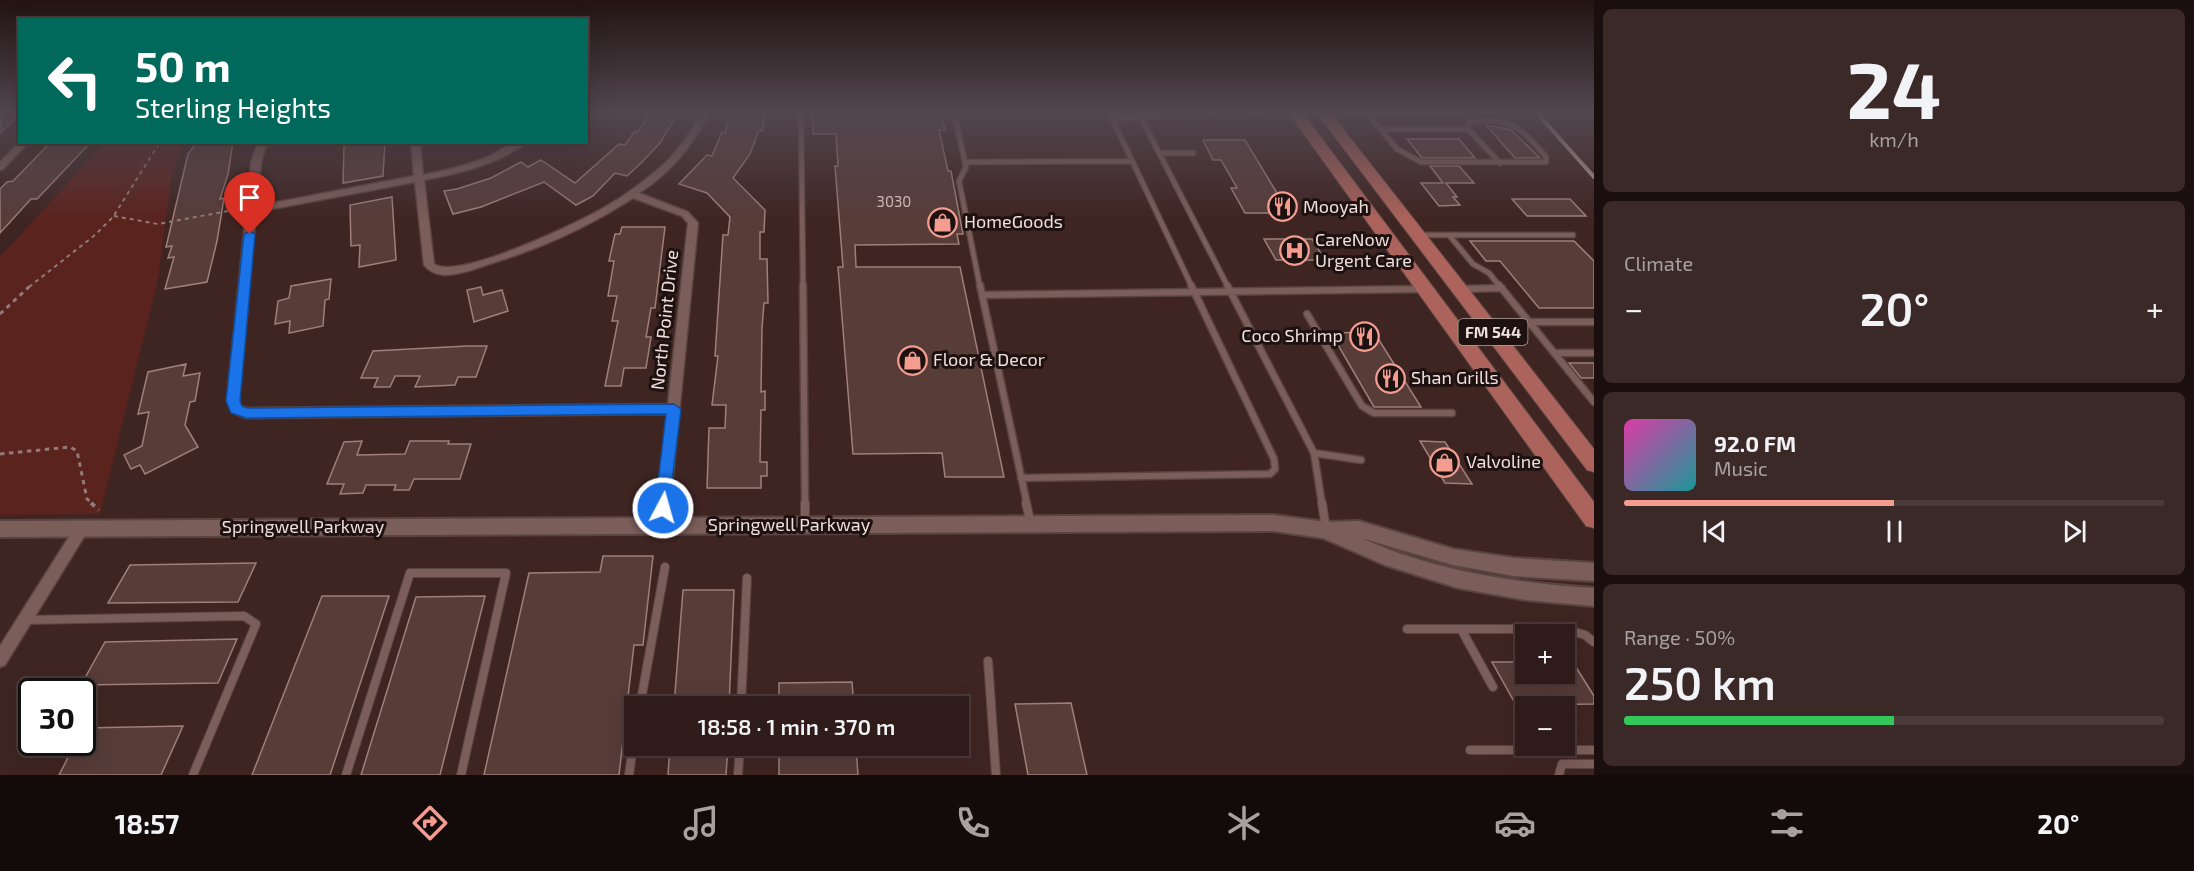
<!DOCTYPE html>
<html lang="en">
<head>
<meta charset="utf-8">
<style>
  :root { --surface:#2f1c1a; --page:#3b2927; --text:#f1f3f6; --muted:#a7a1a2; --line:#4a3a39; --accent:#f59c91 }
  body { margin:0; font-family:"Exo 2",sans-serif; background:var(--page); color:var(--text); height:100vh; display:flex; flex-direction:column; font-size:22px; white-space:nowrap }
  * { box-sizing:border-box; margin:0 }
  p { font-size:20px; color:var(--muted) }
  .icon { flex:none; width:33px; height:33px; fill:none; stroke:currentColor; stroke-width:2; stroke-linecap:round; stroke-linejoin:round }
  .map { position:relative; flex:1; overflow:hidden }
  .side { display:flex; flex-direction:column; gap:9px; padding:9px; background:#1a0f0e; width:600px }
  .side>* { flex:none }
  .guide { position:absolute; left:18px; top:18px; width:570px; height:126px; border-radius:0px; box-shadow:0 6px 24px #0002,0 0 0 2px var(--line); background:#00695c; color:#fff; overflow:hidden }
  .tools { position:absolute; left:1515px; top:624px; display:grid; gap:12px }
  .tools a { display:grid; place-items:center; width:60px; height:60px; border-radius:0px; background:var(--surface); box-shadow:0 6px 24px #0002,0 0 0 2px var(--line); font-size:30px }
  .speed { position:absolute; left:18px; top:678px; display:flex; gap:12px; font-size:30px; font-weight:700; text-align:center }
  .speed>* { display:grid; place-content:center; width:78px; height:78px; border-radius:50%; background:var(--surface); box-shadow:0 6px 24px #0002,0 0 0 2px var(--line); line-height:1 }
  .speed .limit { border:3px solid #111; border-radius:9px; background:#fff; color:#111 }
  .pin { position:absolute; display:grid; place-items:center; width:51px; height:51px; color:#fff; margin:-62px -26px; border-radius:50% 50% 50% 0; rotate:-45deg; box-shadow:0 0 6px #0007 }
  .pin .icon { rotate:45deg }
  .me { position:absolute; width:66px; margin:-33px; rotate:6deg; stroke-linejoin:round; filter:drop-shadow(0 0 4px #0008) }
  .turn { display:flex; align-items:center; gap:21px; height:126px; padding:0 18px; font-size:27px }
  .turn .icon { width:78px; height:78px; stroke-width:2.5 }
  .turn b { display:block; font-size:42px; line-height:51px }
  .big { font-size:45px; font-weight:600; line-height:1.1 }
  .side .tile { flex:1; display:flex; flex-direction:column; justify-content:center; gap:9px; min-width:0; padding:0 21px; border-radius:9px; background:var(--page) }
  .side .dial { align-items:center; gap:0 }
  .dial b { font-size:78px; line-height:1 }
  .song { display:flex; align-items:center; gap:18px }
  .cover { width:72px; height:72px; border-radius:9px; background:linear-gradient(135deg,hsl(320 70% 55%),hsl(180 70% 35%)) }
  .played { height:6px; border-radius:3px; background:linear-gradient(90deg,var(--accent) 50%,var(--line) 50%) }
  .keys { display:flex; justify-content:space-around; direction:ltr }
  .heat { display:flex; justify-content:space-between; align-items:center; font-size:33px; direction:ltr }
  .charge { height:9px; border-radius:4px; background:linear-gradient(90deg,#34c759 50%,var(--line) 0) }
  .trip { position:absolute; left:624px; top:696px; width:345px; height:60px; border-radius:0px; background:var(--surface); box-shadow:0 6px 24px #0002,0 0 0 2px var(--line); font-weight:600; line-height:60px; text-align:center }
  .tab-bar { display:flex; height:96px; justify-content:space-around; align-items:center; background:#130b0a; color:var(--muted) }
  .tab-bar .icon { width:42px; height:42px }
  .tab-bar .active { color:var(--accent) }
  .tab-bar b { font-size:27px; color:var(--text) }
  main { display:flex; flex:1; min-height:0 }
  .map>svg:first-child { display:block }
</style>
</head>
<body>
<main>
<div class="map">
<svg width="1594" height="775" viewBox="0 0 1594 775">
  <rect width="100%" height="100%" fill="#3f2522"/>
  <path fill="#5b231e" d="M105,143H184L172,173L158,279L100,514L0,515V257Z"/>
  <path fill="#573c38" stroke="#9f7f7a" stroke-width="1.5" d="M0,112H20V115L0,133Z
    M651,112L678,113L660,143L641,163L627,176L615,173L593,196L576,205L544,182L481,207L453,214L444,191L457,189L491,178L521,162L528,167L541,160L575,183L619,144L625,145L635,131L638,132Z
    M731,112H764L763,116H765L762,131L759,130L750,154L733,178L765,210L764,232H760V259H767L768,303H764L762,328L761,392L765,391V410H761L760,462H767V476H761V488H707L709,428H725L726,405H712L718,356H715L723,235H728L730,217L707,193L679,184L707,155L712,156L722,132L725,133Z
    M812,112H941L945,130H939L948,171H951L963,234H957L959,244L855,245L856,267H960L1004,477H945L942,453L853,454L838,267H843L835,166H838L836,134H813Z
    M1486,125L1511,130L1540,158H1515Z
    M1407,139H1459L1475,158H1422Z
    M1203,140H1245L1289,213H1245L1231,188H1237L1221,160H1213Z
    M51,142H91L37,199H31L0,233V189L7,182L13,181Z
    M197,142H233L228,174L220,199L224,198L217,241L207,282L165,289L174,257L168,258L172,246L166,247L188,154Z
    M368,142H385L383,176L343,183L344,146Z
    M1430,166H1459L1474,183H1446L1457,197H1453L1460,205L1439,206L1421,183H1443Z
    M392,197L396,260L359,267L360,245L351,246L350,205Z
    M1512,199H1570L1586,216H1527Z
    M622,227H665L655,308H651L646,337H651L646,368H624L621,386H605L618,321H612L617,296H608L614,261H609L615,234H620Z
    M1264,239H1312L1325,260H1276Z
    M1470,241H1574L1594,261V308H1539L1500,261H1486Z
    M331,279L329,299L325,300L323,326L289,333L290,321L275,324L278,301L289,298L291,286Z
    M481,287L483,295L502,290L508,311L474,322L467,290Z
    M1374,332L1421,407H1374L1331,333Z
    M467,346H487L476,377H458L455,385L415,387L420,376H395L390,387H374L378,378H361L373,351Z
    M1569,363H1594V378H1581Z
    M186,364L183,376L200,373L195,401L190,402L185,425L198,447L145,474L140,465L131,469L124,455L142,446L149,412L138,414L148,372Z
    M362,441L357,455L405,454L410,441H449L448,444H471L460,479H414L409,490H394L396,485H366L363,493L340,494L344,484H327L344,442Z
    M1420,441L1445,442L1472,484L1445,483Z
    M603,556H653L643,645H634L619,775H484L529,573L600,572Z
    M256,563L238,602L108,603L130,565Z
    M683,590H734L729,706H674Z
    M322,596H389L330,775H252Z
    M485,596L440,775H361L416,597Z
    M237,639L218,683L81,685L105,642Z
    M1564,648L1594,696V704L1516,705L1492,662H1526V674H1564Z
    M852,682L854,706H779V683Z
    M1071,703L1087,775H1028L1015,704Z
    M183,726L161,775H59L76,742H82V728Z
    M670,746H728L726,775H668Z
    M779,746H856L858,775H779Z"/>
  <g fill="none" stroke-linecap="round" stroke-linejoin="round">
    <defs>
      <path id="service-far2" d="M801,112L803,287
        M954,112L966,167L959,181L980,287
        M1109,112L1192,287
        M1138,112L1228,287
        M1366,112L1397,149L1421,162H1546V157C1520,126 1510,117 1469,121L1468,129
        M1326,115L1496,112
        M1111,117L1297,115
        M1381,129H1468L1500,163
        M1161,153H1193
        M965,162L1132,161
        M1420,235H1573
        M1449,235L1473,264L1489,273L1500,287"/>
      <path id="service-far1" d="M803,285L805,504
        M980,285L1027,504
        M1227,285L1314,453L1322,504
        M1499,285L1594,402
        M1460,289L1502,288
        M982,295L1424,289
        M1307,314L1362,406L1374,413H1452
        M1529,322H1594
        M1555,353H1594
        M1314,453L1361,460
        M1021,478L1270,474L1275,469L1274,459L1191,285"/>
      <path id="service" d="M805,503V524
        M1026,503L1031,524
        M1322,503L1326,529
        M27,620L244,616L256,624L193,775
        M1407,629H1565L1585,635L1594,642
        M1461,629L1493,687
        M988,661L996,775
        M640,706L665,567
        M741,706L747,578
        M1470,750H1594
        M346,775L410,573H506L461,775
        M629,775L634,739
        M738,775L740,746
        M1559,775L1562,764H1594"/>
      <path id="minor" d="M702,112H710C692,146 672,172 639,193L688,212L698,223L668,525L666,529L661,531L656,529L654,525L667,414L246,418L232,412L227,401L251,163L258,142H267L261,163L257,206L414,176L411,142H420L423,175C444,171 464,166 483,159C499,152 510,142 527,142C498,165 459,173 424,180L434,264C457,281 580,222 605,207C626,195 646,180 664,164C680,149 691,131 702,112ZM415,182L424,265C429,271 435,274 444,275C459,275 475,269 489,264C540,249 588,227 633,198L682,216L688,223L668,404L247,408L241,406L239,401L256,212Z
        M20,142H29L3,169L0,170V162Z
        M82,522L87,524L89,528L87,532L5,665L0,667V646L77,524Z"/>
      <path id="tertiary" d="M1273,515L1326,522L1359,521L1453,549L1514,558L1594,563V581L1514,576L1453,565L1361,538C1434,571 1515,583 1594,588V606L1526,600L1458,588L1385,565L1323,538L1273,531L0,537V521Z"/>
      <path id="primary" d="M1288,112H1302L1594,502V528L1586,526Z
        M1316,112H1330L1594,449V472L1587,470Z"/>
    </defs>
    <use href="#service-far2" stroke="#5a4441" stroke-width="7"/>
    <use href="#service-far1" stroke="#5a4441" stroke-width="9"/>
    <use href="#service" stroke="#5a4441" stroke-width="10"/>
    <use href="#minor" stroke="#5a4441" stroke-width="3"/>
    <use href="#tertiary" stroke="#5a4441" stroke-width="4"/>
    <use href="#primary" stroke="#5a4441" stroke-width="2"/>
    <path stroke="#917a77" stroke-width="2" stroke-dasharray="4 4" stroke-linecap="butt" d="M114,216L158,224L239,209
      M29,287L95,235L113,217L160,142"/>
    <path stroke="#917a77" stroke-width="3" stroke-dasharray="4.5 4.5" stroke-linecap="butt" d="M0,314L31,285
      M0,454L70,447L77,451L87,499L93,504"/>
    <path stroke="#917a77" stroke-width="4" stroke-dasharray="5 5" stroke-linecap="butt" d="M91,503L99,510"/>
    <use href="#service-far2" stroke="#7b5d59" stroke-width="4.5"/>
    <use href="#service-far1" stroke="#7b5d59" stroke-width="6"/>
    <use href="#service" stroke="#7b5d59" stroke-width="8"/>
    <use href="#minor" fill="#7b5d59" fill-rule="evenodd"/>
    <use href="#tertiary" fill="#7b5d59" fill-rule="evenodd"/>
    <use href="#primary" fill="#ab635b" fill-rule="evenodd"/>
    <path stroke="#ae9996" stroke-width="4" d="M1536,112L1594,177"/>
  </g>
  <linearGradient id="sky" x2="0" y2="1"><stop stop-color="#231413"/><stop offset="0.51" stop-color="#52464f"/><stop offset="1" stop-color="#52464f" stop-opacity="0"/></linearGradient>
  <rect width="1594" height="220" fill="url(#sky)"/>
  <path fill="#1a73e8" stroke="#114b97" stroke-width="1.5" d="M250,231L255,234L240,401L242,406L247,408L674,404L681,409L668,513L663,515L658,513L655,508L666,414L246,418L231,413L226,401L244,234Z"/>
  <defs>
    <symbol id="restaurant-ring" viewBox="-11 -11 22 22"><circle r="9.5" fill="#1d1210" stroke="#f59c91" stroke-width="1.5"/><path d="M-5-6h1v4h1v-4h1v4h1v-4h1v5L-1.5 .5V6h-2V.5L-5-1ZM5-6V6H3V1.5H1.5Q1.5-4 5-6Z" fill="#f59c91"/></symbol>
    <symbol id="shop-ring" viewBox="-11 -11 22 22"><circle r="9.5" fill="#1d1210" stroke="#f59c91" stroke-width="1.5"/><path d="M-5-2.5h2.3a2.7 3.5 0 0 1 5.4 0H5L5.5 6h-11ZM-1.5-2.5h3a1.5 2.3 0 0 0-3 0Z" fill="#f59c91"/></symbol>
    <symbol id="hospital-ring" viewBox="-11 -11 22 22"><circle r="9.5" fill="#1d1210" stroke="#f59c91" stroke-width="1.5"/><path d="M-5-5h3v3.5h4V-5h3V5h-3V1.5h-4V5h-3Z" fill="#f59c91"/></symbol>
  </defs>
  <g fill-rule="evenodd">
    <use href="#restaurant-ring" x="1266" y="190" width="33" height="33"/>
    <use href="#shop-ring" x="926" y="206" width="33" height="33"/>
    <use href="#hospital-ring" x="1278" y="234" width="33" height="33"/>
    <use href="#restaurant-ring" x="1348" y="320" width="33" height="33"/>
    <use href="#shop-ring" x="896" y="344" width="33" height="33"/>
    <use href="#restaurant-ring" x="1374" y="362" width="33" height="33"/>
    <use href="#shop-ring" x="1428" y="446" width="33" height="33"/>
  </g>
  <g text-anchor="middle" stroke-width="6" stroke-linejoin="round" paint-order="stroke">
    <g font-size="15" fill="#cab6b3">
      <text x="894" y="207">3030</text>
    </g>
    <rect fill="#1d1210" stroke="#b1a29f" stroke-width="1.5" x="1458.5" y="319" width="69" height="26" rx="4.5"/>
    <g font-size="16" font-weight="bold" fill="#f1dfdc">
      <text x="1493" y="338">FM 544</text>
    </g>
    <g font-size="18" fill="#f1dfdc" stroke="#1d1210" text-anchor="start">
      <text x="1303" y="213">Mooyah</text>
      <text x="964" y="228">HomeGoods</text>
      <text x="1315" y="246">CareNow<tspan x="1315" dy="21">Urgent Care</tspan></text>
      <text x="1343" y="342" text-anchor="end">Coco Shrimp</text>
      <text x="933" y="366">Floor &amp; Decor</text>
      <text x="1411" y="384">Shan Grills</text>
      <text x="1466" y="468">Valvoline</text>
    </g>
    <g font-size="18" fill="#f1dfdc" stroke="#1d1210">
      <text transform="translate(665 320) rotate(-84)" y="6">North Point Drive</text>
      <text x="789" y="531">Springwell Parkway</text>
      <text x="303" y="533">Springwell Parkway</text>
    </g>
  </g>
</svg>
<div class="tools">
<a>+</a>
<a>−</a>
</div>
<div class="speed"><div class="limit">30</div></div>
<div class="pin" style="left:250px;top:234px;background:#d93025"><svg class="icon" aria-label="arrive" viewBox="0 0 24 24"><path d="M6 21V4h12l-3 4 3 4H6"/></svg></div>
<svg class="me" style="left:663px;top:508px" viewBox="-20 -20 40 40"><circle r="17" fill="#1a73e8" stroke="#fff" stroke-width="3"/><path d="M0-11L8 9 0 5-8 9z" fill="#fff"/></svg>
<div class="trip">18:58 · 1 min · 370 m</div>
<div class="guide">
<div class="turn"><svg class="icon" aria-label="left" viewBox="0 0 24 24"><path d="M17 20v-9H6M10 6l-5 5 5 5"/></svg><div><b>50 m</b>Sterling Heights</div></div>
</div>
</div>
<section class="side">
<div class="tile dial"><b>24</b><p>km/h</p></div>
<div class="tile"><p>Climate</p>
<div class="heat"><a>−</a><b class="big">20°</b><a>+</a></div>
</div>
<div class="tile">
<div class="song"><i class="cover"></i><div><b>92.0 FM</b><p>Music</p></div></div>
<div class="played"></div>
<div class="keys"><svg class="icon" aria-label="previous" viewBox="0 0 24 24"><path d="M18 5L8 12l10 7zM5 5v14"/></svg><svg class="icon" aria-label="pause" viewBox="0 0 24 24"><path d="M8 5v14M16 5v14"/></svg><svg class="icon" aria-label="next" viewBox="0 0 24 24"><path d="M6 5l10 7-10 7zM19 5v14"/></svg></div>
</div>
<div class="tile"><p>Range · 50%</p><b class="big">250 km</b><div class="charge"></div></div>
</section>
</main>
<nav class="tab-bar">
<b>18:57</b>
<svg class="icon active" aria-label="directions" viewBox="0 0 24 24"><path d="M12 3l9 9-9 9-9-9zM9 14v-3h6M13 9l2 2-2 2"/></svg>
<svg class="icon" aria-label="music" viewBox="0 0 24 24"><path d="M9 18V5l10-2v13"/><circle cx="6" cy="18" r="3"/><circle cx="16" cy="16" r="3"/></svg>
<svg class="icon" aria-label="phone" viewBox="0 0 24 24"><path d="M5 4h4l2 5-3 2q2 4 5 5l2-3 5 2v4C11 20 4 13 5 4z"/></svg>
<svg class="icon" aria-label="climate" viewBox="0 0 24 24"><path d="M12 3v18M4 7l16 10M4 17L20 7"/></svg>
<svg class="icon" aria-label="car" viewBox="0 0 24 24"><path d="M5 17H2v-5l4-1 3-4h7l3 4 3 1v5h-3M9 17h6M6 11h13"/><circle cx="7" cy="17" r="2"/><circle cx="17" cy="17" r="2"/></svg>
<svg class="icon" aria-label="filters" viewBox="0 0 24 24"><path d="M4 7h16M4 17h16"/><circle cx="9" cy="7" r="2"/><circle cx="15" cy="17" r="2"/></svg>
<b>20°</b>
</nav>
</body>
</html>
